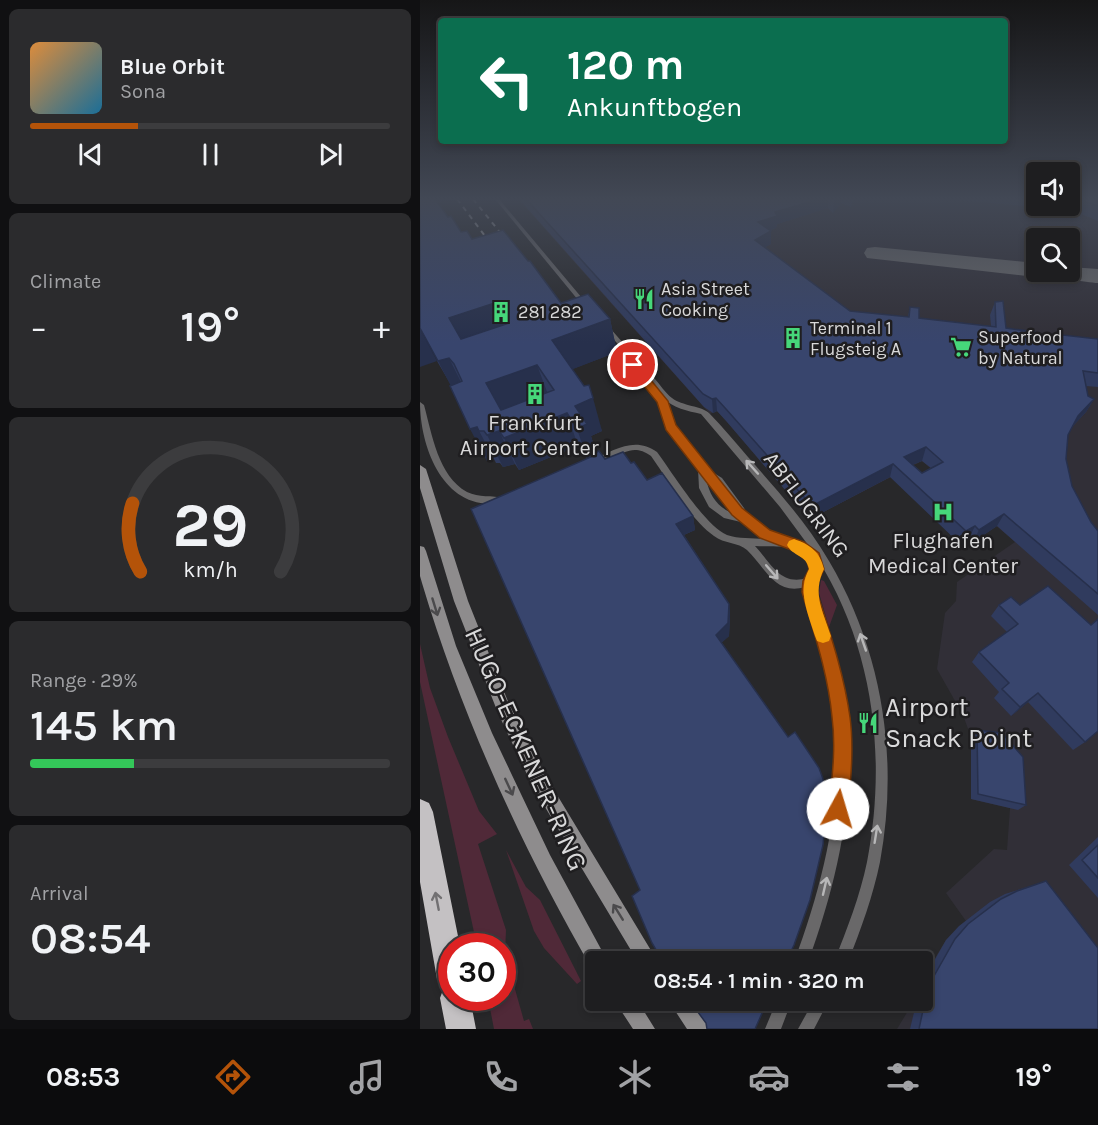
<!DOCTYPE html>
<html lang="en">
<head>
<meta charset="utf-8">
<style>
  :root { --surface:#1e1e20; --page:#2b2b2d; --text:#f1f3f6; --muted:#a1a2a5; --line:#3c3c3e; --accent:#b45309 }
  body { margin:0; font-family:Karla,sans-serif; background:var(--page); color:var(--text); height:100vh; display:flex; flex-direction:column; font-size:22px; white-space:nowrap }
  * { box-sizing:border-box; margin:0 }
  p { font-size:20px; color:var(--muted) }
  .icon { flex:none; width:33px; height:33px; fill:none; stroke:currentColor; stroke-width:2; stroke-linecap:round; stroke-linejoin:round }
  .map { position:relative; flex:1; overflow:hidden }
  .drawer { display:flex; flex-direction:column; gap:9px; padding:9px; background:#101012; width:420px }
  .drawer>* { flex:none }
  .hud { position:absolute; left:18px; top:18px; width:570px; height:126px; border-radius:6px; box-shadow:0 3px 9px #0003,0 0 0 2px var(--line); background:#0b6e4f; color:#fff; overflow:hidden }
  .buttons { position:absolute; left:606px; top:162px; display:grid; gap:12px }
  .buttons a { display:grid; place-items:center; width:54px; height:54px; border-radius:6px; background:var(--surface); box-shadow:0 3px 9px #0003,0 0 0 2px var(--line); font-size:30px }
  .speed { position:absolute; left:18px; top:933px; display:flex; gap:12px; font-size:30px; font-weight:700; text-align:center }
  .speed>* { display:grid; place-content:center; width:78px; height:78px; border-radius:50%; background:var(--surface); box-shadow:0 3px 9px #0003,0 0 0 2px var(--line); line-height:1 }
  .speed .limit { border:9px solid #d22; background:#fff; color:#111 }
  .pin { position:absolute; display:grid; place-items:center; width:51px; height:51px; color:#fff; margin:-26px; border:3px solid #fff; border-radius:50%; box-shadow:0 2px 6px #0007 }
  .me { position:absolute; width:66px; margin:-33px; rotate:6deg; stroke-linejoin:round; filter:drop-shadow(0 0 4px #0008) }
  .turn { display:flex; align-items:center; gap:21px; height:126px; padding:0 30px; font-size:27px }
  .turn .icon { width:78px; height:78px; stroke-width:2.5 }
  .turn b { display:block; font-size:42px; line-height:51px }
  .big { font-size:45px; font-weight:600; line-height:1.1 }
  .drawer .card { flex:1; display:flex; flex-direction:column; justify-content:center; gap:9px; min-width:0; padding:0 21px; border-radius:9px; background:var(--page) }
  .drawer .dial { align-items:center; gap:0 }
  .dial svg { height:156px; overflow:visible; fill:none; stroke:var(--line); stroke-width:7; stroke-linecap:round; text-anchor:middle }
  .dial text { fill:var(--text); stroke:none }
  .song { display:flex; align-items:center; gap:18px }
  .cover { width:72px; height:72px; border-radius:9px; background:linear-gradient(135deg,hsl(30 70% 55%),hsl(200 70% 35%)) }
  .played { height:6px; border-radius:3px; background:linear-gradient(90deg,var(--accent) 30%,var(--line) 30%) }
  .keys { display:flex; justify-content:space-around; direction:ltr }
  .heat { display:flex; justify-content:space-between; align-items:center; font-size:33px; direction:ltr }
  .charge { height:9px; border-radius:4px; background:linear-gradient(90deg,#34c759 29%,var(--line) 0) }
  .trip { position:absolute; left:165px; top:951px; width:348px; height:60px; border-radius:6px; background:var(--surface); box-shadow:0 3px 9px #0003,0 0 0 2px var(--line); font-weight:600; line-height:60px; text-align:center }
  .tabs { display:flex; height:96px; justify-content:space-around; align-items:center; background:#0c0c0d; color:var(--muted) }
  .tabs .icon { width:42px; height:42px }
  .tabs .on { color:var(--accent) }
  .tabs b { font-size:27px; color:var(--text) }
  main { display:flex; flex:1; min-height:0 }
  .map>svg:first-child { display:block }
</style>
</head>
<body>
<main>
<section class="drawer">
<div class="card">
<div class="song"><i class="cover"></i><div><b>Blue Orbit</b><p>Sona</p></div></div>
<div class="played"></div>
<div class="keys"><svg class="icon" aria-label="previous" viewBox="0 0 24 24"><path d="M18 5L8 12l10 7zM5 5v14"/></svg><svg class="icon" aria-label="pause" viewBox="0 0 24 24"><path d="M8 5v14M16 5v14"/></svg><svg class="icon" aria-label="next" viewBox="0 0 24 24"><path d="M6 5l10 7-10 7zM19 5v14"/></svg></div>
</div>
<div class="card"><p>Climate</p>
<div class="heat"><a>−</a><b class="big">19°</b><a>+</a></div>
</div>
<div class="card dial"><svg viewBox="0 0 100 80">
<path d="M14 69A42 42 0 1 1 86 69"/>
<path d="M14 69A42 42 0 0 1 10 34" stroke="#b45309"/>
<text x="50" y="56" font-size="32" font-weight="700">29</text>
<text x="50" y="72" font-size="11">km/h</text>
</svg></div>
<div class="card"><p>Range · 29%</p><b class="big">145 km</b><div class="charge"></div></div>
<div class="card"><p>Arrival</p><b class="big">08:54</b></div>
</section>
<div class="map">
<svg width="678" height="1029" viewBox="0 0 678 1029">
  <rect width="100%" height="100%" fill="#28282a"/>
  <path fill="#312f37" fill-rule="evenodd" d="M98,199H616V206H650L678,199V1029H477L494,1001L502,1000L506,975L518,953L526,940L546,921L526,893L574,849L587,850L590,808L551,799V737L543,715L517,669L525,613L536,601L537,582L595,542L502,461L390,519L307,422L297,411L290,414ZM616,238H650V272H616Z"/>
  <path fill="#502938" d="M401,580L404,581L417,605L409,627L399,593Z
    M0,644L10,688L28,737L59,811L77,834L58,844L86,930L85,954L104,1021L109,1019L113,1029H74L68,998H82V946H57L0,682Z
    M86,850L106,887L120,900L161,981L157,984L124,948L114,931Z"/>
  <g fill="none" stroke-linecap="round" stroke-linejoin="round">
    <path fill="#6b6b6c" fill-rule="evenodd" d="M455,247L616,263V272H650V267L678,269V283C665,282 624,275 616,277L447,258L444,253L447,248Z"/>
    <path fill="#696869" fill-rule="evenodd" d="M75,199H79L167,304V306H163Z
      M187,326L189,327C204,344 219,361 234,378C240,384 245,393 252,398C262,406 282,406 289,413C303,427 315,442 328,457C357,490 387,523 409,561C463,652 479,759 460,862C453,896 441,929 428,962H414C427,929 440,896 447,862C467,758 454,648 397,558L402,569L395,581V592C407,633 422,673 427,716C436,799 417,883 388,962H374C403,884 424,800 415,716C411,674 397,633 385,592V587C355,596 345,567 327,550C318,542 304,544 294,536C270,519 248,480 231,456C206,438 193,467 172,465L171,463L172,461C193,450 215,436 237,452C252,472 285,526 307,535C319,539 333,538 345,539L325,523L304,518L289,507L279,488L278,469L247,429L241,407L234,396L235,394H240L185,329L184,328ZM243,398C253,408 268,411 281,414L360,507L391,549C381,544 370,542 360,538C346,532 335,521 324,513L325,510L324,508L302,478L289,470L254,426L249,407ZM286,479L314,514C297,507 290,496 286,479ZM335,546C349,547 375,544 386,555C389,558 390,565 392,569L387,578C360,586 351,563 335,546Z
      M0,402L4,405C12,434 18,476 47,492C59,498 72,495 84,498L85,500L84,502C26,515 0,450 0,402Z
      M357,1000H372L361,1029H345Z
      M394,1000H409L394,1029H378Z"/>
    <path fill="#8e8c8d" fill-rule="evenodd" d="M0,465L6,469L48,601L89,704L125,775L238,962H218L113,787L78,713L34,601L0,488Z
      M0,546L4,547L6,551L36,646L72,733L130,855L188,962H176V970L172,969C102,848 42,717 2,583L0,576Z
      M194,1000H217L235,1029H213Z
      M248,1000H271L287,1022L290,1029H267Z"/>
    <path fill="#c4c1c3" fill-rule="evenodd" d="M0,799L9,803L13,812L40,946H32V998H50L56,1029H26L20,998L23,990L17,979L0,882Z"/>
    <path stroke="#aeaeaf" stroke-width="2" stroke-dasharray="5 5" stroke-linecap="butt" d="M37,199L68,240
      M53,199L83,236"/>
  </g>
  <path fill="#303b5e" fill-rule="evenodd" d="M0,199L22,202L18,203L28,217L41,232L52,239L141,303L190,319L197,352L152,369L182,431L171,436L176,452L185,459L211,463L227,480L273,516L275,530L264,535L309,604L310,616L309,636L301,643L220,890L167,459L158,446L99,470L95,464L83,467L80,463H76L74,459L67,461L31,385L17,361Z
    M99,199H434L431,207L421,203L413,213L408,208L357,224L356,228L350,230L351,244L345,247L430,311L488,317L490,307L499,318L571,326L570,315L575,302L586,328L616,341L630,342L634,334L678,339V387L666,386L668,396L674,399L666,412L653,426L648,435L646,459L652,486L671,522L678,531V615L577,526L553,542L549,538L540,544L470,477L390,519L307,422L297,411L293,413L284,407ZM502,461L511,468L502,473L492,465Z
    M523,199H616V206H650V199H678V221L659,213L630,211L629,208Z
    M579,605H600L671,625L665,742L653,750L608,702L591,716L574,698L579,692L552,662L559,652L587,632L571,616Z
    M557,730L606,805L598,810L551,799V737Z
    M678,837V898L649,865Z
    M626,881L678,1029H490L497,1000H502V984L506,975L526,940L539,926L570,902L585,894Z"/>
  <path fill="#27304c" d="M9,199H20L22,202L11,205Z
    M400,199H408V208L357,224L356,228L338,234V222L355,212Z
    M416,199H422L421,203L413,213L414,201Z
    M351,231V244L335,253V240Z
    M75,303L88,336L45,350L29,318Z
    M190,319L197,352L143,373L132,340Z
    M0,328L17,361L0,367Z
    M29,358L45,390L35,394L18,361Z
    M117,365L129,397L81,416L66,383Z
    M173,398L182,431L171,436L177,456L170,455L171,459L168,461L157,429L155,406Z
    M296,398L297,411L293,413L292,399Z
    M674,399L666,412L650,429L658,416Z
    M147,413L158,446L99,470L84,438Z
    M57,427L74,459L67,461L50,429Z
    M79,431L95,464L83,467L67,435Z
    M506,447L502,461L480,470L484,457Z
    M473,464L470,477L390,519L392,506Z
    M584,514L577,526L553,542L559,530Z
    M273,516L275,530L259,537L256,524Z
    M555,526L549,538L540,544L546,531Z
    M309,604L310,616L309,636L297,647L296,635Z
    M618,693L608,702L591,716L600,707Z"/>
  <path fill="#38456d" stroke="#27304c" stroke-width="1.5" fill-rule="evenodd" d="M0,199H15L28,217L31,216L41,232L47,231L52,239L83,230L108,261H110L141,303L168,294L190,319L132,340L164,386L169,385L173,398L155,406L167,424L157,429L147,413L84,438L79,431L67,435L64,431H59L57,427L50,429L30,386L42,381L34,364L29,358L18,361L0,328ZM75,303L89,323L41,339L29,318ZM117,365L134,390L81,410L66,383Z
    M106,199H400L355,212L357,216L338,222L351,231L335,240L430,311L489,317L490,307L499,308V318L576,327L575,302L583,301L586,328L615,332L616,341L636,343L634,334L678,339V373L663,371L668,396L674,399L658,416L648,435L646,459L652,486L671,522L678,531V594L584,514L559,530L555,526L546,531L473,464L392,506L306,409L296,398L292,399L283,394ZM506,447L523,462L502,473L484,457Z
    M650,199H678V206L664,201L650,200Z
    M179,451L185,459L203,452L211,463L214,462L227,480L242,473L268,509L273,516L256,524L309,604L308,623L296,635L368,737L375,732L399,768L403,779L406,812L403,845L390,900L374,945L366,962H243L232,943L212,896L220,890L51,509L171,457L170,455Z
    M628,586L671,625L678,619V731L665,742L618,693L600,707L582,689L589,683L559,652L598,624L579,605L591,597L600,605Z
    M557,730L582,733L603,757L606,805L558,794Z
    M678,845V878L662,860Z
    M626,881L678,948V1029H499L506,996L514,976L535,939L548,924L581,899L597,891Z
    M269,1000H348L335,1029H287L286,1023Z"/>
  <defs><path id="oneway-shaft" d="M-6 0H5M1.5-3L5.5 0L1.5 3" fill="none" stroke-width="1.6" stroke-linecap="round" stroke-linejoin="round" transform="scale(1.5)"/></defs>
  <g stroke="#b7b7b8">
    <use href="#oneway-shaft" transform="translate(332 467) rotate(-132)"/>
    <use href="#oneway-shaft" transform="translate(352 572) rotate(49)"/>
    <use href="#oneway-shaft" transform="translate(443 642) rotate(-109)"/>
    <use href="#oneway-shaft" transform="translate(456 834) rotate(-81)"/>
    <use href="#oneway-shaft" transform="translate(405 886) rotate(-77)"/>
  </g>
  <g stroke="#4b4a4c">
    <use href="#oneway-shaft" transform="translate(15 607) rotate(73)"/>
    <use href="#oneway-shaft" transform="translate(89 787) rotate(65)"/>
    <use href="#oneway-shaft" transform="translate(198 912) rotate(-122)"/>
  </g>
  <use stroke="#727072" href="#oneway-shaft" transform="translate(17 901) rotate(-101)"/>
  <linearGradient id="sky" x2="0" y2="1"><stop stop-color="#161617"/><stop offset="0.58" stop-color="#424855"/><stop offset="1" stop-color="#424855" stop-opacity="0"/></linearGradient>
  <rect width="678" height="343" fill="url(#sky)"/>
  <path fill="#b45309" stroke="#753606" stroke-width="1.5" d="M213,362L217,363L248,401L256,425L322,508L350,530L384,542L399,553L404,569L398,582L397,592C410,633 424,674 430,717C434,747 431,778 428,809L425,816L418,818L412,816L409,809C412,778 416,748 412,717C408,674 394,633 382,592L383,581L389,569L387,561L374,551L340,538L312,515L246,430L237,402L207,365Z"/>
  <path fill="#f59e0b" d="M374,539C391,545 400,552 404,569C392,594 403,611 411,636L409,641L403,643L397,641L395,636C388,613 377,591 389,569C386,554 373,557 367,545L369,541Z"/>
  <defs>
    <symbol id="restaurant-bare" viewBox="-9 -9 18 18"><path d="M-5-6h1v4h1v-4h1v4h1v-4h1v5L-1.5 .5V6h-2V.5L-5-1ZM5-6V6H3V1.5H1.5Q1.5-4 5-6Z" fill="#46d77a" stroke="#1f1e20" stroke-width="2.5" paint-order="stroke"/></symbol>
    <symbol id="building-bare" viewBox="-9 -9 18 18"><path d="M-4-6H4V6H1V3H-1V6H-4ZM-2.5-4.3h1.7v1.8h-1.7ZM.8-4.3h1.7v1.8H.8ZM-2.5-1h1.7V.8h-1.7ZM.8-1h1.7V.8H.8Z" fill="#46d77a" stroke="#1f1e20" stroke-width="2.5" paint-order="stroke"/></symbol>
    <symbol id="supermarket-bare" viewBox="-9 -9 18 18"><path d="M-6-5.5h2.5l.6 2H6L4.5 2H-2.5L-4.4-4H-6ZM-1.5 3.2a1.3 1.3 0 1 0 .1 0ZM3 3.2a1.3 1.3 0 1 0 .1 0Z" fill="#46d77a" stroke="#1f1e20" stroke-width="2.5" paint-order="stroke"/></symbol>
    <symbol id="hospital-bare" viewBox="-9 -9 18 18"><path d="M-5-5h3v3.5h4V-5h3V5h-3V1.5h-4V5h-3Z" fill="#46d77a" stroke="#1f1e20" stroke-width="2.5" paint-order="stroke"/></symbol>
  </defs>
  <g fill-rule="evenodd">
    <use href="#restaurant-bare" x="209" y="284" width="30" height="30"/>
    <use href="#building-bare" x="66" y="297" width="30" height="30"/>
    <use href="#building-bare" x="358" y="323" width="30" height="30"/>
    <use href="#supermarket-bare" x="526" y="332" width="30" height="30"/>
    <use href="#building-bare" x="100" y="379" width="30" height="30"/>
    <use href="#hospital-bare" x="508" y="497" width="30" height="30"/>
    <use href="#restaurant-bare" x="433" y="708" width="30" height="30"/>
  </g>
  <g text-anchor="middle" stroke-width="5" stroke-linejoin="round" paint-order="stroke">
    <g font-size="18" fill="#d9d9da" stroke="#1f1e20" text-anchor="start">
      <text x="241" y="295">Asia Street<tspan x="241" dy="21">Cooking</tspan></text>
      <text x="98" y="318">281 282</text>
      <text x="390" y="334">Terminal 1<tspan x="390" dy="21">Flugsteig A</tspan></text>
      <text x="558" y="343">Superfood<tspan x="558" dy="21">by Natural</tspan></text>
    </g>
    <g font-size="22" fill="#d9d9da" stroke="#1f1e20">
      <text x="115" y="430">Frankfurt<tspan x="115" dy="25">Airport Center I</tspan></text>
      <text x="523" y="548">Flughafen<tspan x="523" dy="25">Medical Center</tspan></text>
    </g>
    <g font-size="22" fill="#d9d9da" stroke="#1f1e20">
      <text transform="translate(387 504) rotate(53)" y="8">ABFLUGRING</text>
    </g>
    <g font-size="27" fill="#d9d9da" stroke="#1f1e20" text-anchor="start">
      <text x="465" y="716">Airport<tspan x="465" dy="31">Snack Point</tspan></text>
    </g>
    <g font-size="27" fill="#d9d9da" stroke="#1f1e20">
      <text transform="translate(106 749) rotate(66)" y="9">HUGO-ECKENER-RING</text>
    </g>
  </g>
</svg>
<div class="buttons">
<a><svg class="icon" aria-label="sound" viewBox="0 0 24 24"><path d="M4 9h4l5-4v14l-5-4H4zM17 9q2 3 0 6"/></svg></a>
<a><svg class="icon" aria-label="search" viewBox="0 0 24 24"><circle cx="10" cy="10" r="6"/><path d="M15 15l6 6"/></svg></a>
</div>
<div class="speed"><div class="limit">30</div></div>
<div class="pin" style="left:213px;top:365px;background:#d93025"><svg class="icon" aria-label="arrive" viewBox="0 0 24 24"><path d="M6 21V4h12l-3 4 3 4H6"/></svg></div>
<svg class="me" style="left:418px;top:809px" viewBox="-20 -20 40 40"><circle r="19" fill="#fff"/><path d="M0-13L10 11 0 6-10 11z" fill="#b45309"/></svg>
<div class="trip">08:54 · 1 min · 320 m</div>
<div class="hud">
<div class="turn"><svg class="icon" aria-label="left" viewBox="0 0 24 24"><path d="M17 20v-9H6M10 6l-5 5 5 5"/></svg><div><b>120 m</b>Ankunftbogen</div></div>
</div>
</div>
</main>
<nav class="tabs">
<b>08:53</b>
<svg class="icon on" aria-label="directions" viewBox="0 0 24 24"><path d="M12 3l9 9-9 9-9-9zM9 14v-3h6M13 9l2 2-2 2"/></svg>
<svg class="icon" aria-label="music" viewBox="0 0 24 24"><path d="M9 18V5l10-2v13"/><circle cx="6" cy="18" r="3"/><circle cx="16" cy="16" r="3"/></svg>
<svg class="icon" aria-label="phone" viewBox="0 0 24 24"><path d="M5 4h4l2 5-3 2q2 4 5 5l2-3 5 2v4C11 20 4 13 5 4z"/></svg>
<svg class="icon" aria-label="climate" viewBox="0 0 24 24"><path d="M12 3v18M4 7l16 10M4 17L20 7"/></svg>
<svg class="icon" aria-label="car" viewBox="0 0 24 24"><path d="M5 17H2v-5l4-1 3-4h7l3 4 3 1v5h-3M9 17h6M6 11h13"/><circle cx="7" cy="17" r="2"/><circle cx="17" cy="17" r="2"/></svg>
<svg class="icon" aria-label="filters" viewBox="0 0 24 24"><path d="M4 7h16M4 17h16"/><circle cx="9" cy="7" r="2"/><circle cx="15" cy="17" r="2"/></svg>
<b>19°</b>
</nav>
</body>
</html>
